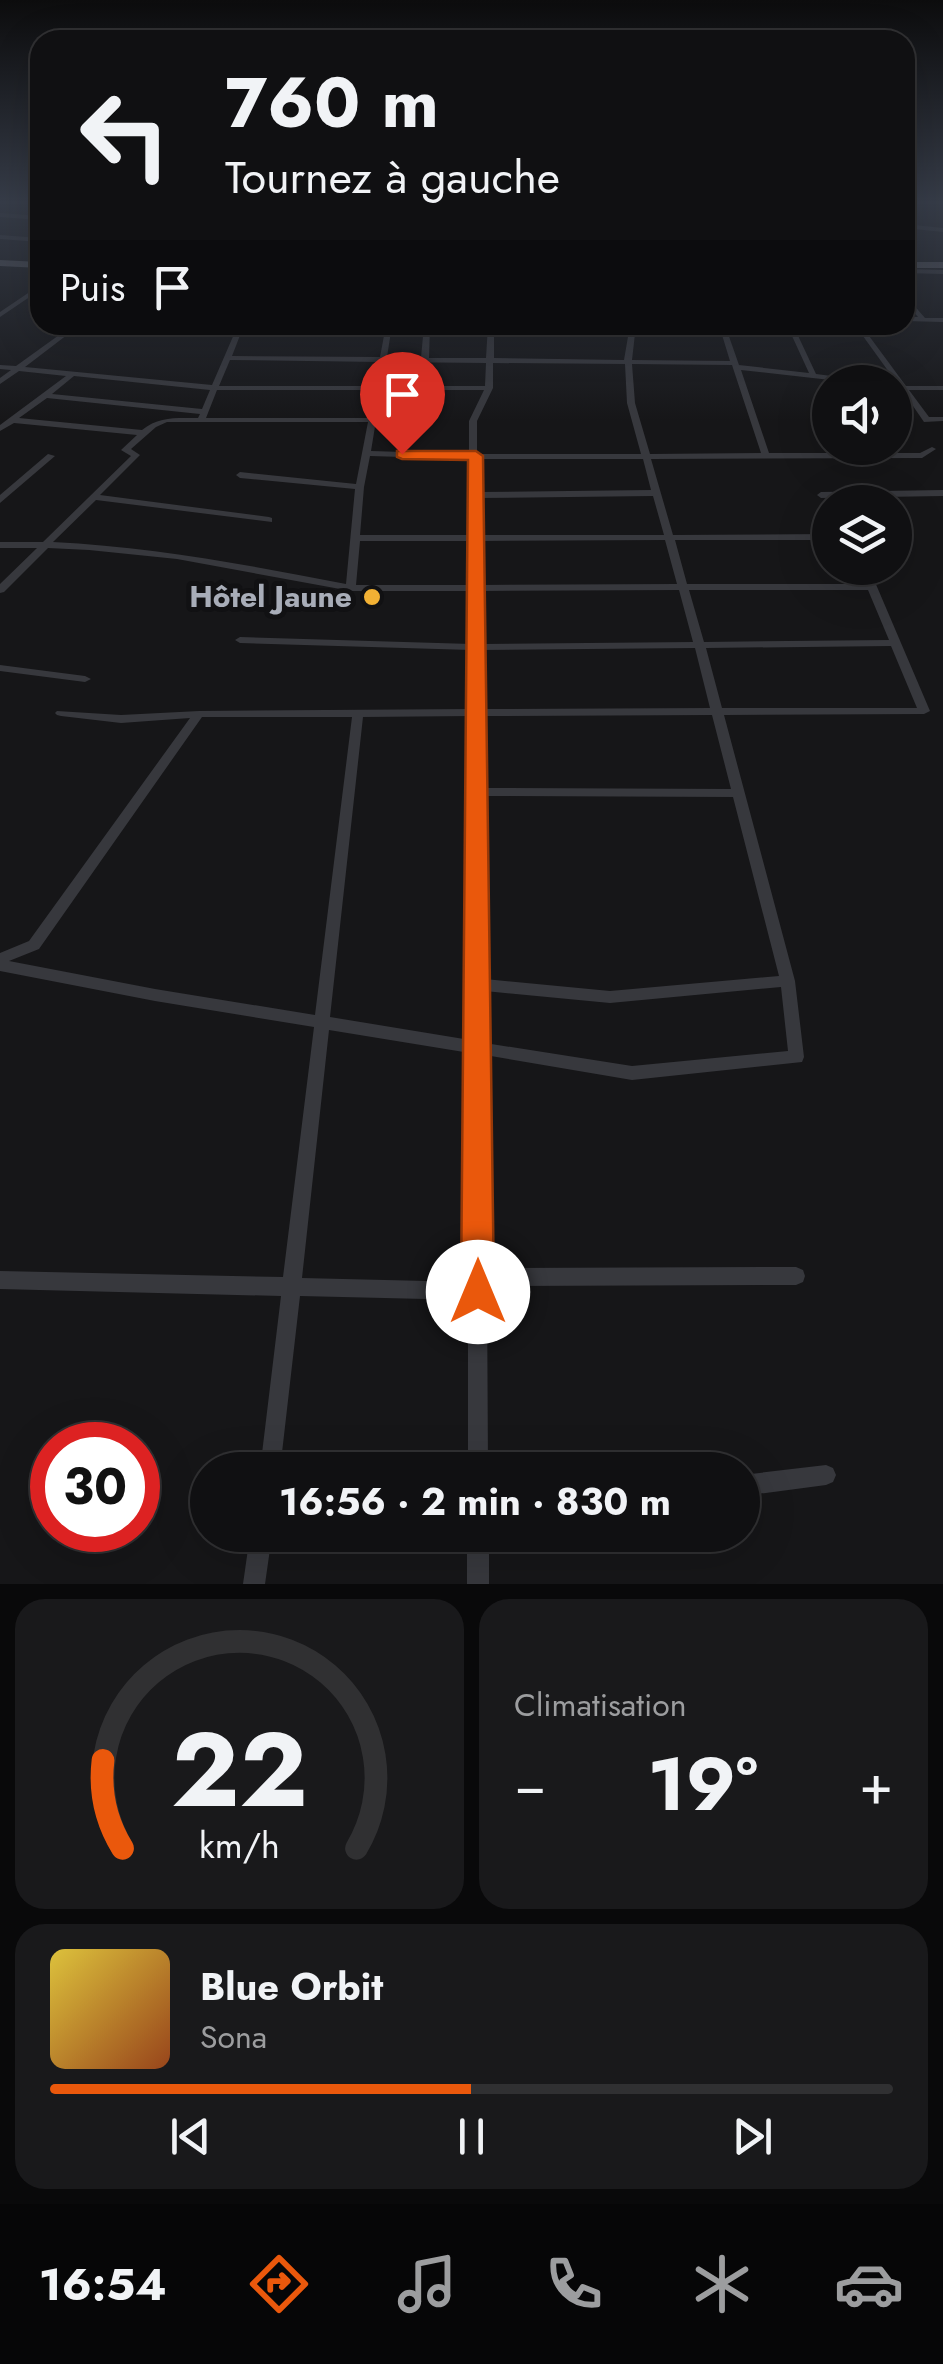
<!DOCTYPE html>
<html lang="fr">
<head>
<meta charset="utf-8">
<style>
  :root { --surface:#101012; --page:#19191b; --text:#f1f3f6; --muted:#9c9d9f; --line:#303032; --accent:#ea580c }
  body { margin:0; font-family:Jost,sans-serif; background:var(--page); color:var(--text); height:100vh; display:flex; flex-direction:column; font-size:38px; white-space:nowrap }
  * { box-sizing:border-box; margin:0 }
  p { font-size:32px; color:var(--muted) }
  .icon { flex:none; width:55px; height:55px; fill:none; stroke:currentColor; stroke-width:2; stroke-linecap:round; stroke-linejoin:round }
  .map { position:relative; height:1584px; overflow:hidden }
  .sheet { display:flex; flex-direction:column; gap:15px; padding:15px; background:#09090a; flex:1 }
  .sheet>* { flex:none }
  .top-card { position:absolute; left:30px; top:30px; width:885px; height:305px; border-radius:30px; box-shadow:0 10px 40px #0002,0 0 0 2px var(--line); background:#101012; color:var(--text); overflow:hidden }
  .tools { position:absolute; left:812px; top:365px; display:grid; gap:20px }
  .tools a { display:grid; place-items:center; width:100px; height:100px; border-radius:50%; background:var(--surface); box-shadow:0 10px 40px #0002,0 0 0 2px var(--line); font-size:50px }
  .speed { position:absolute; left:30px; top:1422px; display:flex; gap:20px; font-size:50px; font-weight:700; text-align:center }
  .speed>* { display:grid; place-content:center; width:130px; height:130px; border-radius:50%; background:var(--surface); box-shadow:0 10px 40px #0002,0 0 0 2px var(--line); line-height:1 }
  .speed .limit { border:15px solid #d22; background:#fff; color:#111 }
  .pin { position:absolute; display:grid; place-items:center; width:85px; height:85px; color:#fff; margin:-102px -42px; border-radius:50% 50% 50% 0; rotate:-45deg; box-shadow:0 0 10px #0007 }
  .pin .icon { rotate:45deg }
  .me { position:absolute; width:110px; margin:-55px; rotate:0deg; stroke-linejoin:round; filter:drop-shadow(0 0 8px #0008) }
  .turn { display:flex; align-items:center; gap:35px; height:210px; padding:0 30px; font-size:45px }
  .turn .icon { width:130px; height:130px; stroke-width:2.5 }
  .turn b { display:block; font-size:70px; line-height:85px }
  .then { display:flex; align-items:center; height:95px; padding:0 30px; background:#0003; gap:20px; font-size:38px }
  .big { font-size:75px; font-weight:700; line-height:1.1 }
  .sheet .card { flex:1; display:flex; flex-direction:column; justify-content:center; gap:15px; min-width:0; padding:0 35px; border-radius:30px; background:var(--page) }
  .sheet .dial { align-items:center; gap:0 }
  .dial svg { height:260px; overflow:visible; fill:none; stroke:var(--line); stroke-width:7; stroke-linecap:round; text-anchor:middle }
  .dial text { fill:var(--text); stroke:none }
  .song { display:flex; align-items:center; gap:30px }
  .cover { width:120px; height:120px; border-radius:15px; background:linear-gradient(135deg,hsl(50 70% 55%),hsl(20 70% 35%)) }
  .played { height:10px; border-radius:5px; background:linear-gradient(90deg,var(--accent) 50%,var(--line) 50%) }
  .keys { display:flex; justify-content:space-around; direction:ltr }
  .heat { display:flex; justify-content:space-between; align-items:center; font-size:55px; direction:ltr }
  .sheet .tiles { flex:1; display:grid; gap:15px; grid-template-columns:1fr 1fr }
  .card:last-child { grid-column:span 2 }
  .trip { position:absolute; left:190px; top:1452px; width:570px; height:100px; border-radius:50px; background:var(--surface); box-shadow:0 10px 40px #0002,0 0 0 2px var(--line); font-weight:700; line-height:100px; text-align:center }
  .dock { display:flex; height:160px; justify-content:space-around; align-items:center; background:#060607; color:var(--muted) }
  .dock .icon { width:70px; height:70px }
  .dock .selected { color:var(--accent) }
  .dock b { font-size:45px; color:var(--text) }
  .map>svg:first-child { display:block }
</style>
</head>
<body>
<div class="map">
<svg width="943" height="1584" viewBox="0 0 943 1584">
  <rect width="100%" height="100%" fill="#161618"/>
  <g fill="none" stroke-linecap="round" stroke-linejoin="round">
    <path fill="#37383d" fill-rule="evenodd" d="M0,213L40,216V220L0,217Z
      M905,224L943,228V232L905,228Z
      M0,235L40,238V242L0,239Z
      M905,269L943,270V274L905,273Z
      M40,285V290L0,317V312Z
      M905,295L925,318H943V322L905,321V317H918L905,301Z
      M73,325H80L25,367L212,385L238,325H244L232,356L380,357L386,325H392L387,357L421,358L424,325H430L429,358H486L488,325H494V358L624,360L630,325H636L632,360L730,361L719,325H725L739,365L809,373L787,325H793L816,374L863,380L867,382H848L741,370L769,453H920L932,447L936,449L922,458L651,459L673,535L830,534V540H675L687,584H866L859,568H869L930,711L924,714L724,715L795,981L804,1057L802,1062L632,1080L485,1055L487,1268L796,1267L803,1270L805,1276L803,1282L796,1285L487,1286L488,1470H468V1300L300,1296L280,1470H260L281,1296L0,1289V1271L283,1277L314,1027L155,1001L0,971V953L29,941L190,718L121,723L61,716L57,715L55,713L57,711L121,715L199,711L471,709V650L240,643L235,640L240,637L471,644L470,591H351L177,559L89,550L48,548L4,592L0,593V584L37,548H0V542H43L131,456L121,450L137,435L14,423L0,431V425L66,376L19,371L0,384V378L11,370L0,369V365L16,366ZM230,360L379,362L374,386H219ZM386,362L486,363L485,386H382ZM493,363L625,364L627,403L641,454H477V421L493,388ZM632,364L732,365L761,453L650,454L635,403ZM74,376L210,390L202,409L52,394ZM217,390H374L368,418H206ZM381,390H484L469,421V454L371,451ZM47,398L200,414L198,418C177,418 159,416 142,430L19,418ZM167,422H368L356,484L240,472L236,475L240,478L355,489L346,584C249,565 152,547 53,542L96,500L272,522V518L269,517L100,495L140,455L131,449L156,427ZM370,456L469,459L470,535H360L364,487ZM478,459H643L651,490L478,492ZM653,496L664,535H479L478,498ZM665,540L677,584L480,585L479,541ZM360,541H470V585H356ZM679,590L693,642L481,644L480,591ZM689,590H868L889,640L704,642ZM891,646L917,708H722L706,648ZM695,648L710,708L483,709L481,650ZM712,715L731,789L483,788V716ZM471,716L470,1040L330,1017L363,717ZM202,717H352L315,1015L155,989L9,961L39,949ZM483,796L733,797L779,976L610,991L485,979ZM781,987L788,1051L632,1066L485,1043V991L610,1003ZM329,1030L470,1053L468,1282L302,1278Z
      M855,325H861L906,386H943V390H909L929,417H943V421L924,422L902,390H898L899,386Z
      M48,454L55,456L0,503V495Z
      M943,490V496L821,498L817,495L821,492Z
      M895,533H908L913,536L908,539H895Z
      M0,665L85,676L91,679L85,682L0,671Z
      M826,1465L833,1468L836,1475L833,1482L826,1485L742,1496V1475Z
      M250,1535H272L265,1584H243Z
      M467,1535H489V1584H467Z"/>
    <path fill="#53555c" fill-rule="evenodd" d="M0,260L40,262V268L0,266Z
      M905,262H943V268H905Z"/>
  </g>
  <linearGradient id="sky" x2="0" y2="1"><stop stop-color="#0c0c0d"/><stop offset="0.48" stop-color="#363c48"/><stop offset="1" stop-color="#363c48" stop-opacity="0"/></linearGradient>
  <rect width="943" height="421" fill="url(#sky)"/>
  <path fill="#ea580c" stroke="#983908" stroke-width="2.5" d="M397,451H476L483,456L494,1292L490,1303L478,1308L465,1303L461,1292L468,460L402,459L397,457Z"/>
  <circle fill="#f2b134" stroke="#111113" stroke-width="4" cx="372" cy="597" r="10"/>
  <g text-anchor="middle" stroke-width="10" stroke-linejoin="round" paint-order="stroke">
    <g font-size="30" font-weight="bold" fill="#a8adb8" stroke="#111113" text-anchor="end">
      <text x="352" y="607">Hôtel Jaune</text>
    </g>
  </g>
</svg>
<div class="tools">
<a><svg class="icon" aria-label="sound" viewBox="0 0 24 24"><path d="M4 9h4l5-4v14l-5-4H4zM17 9q2 3 0 6"/></svg></a>
<a><svg class="icon" aria-label="layers" viewBox="0 0 24 24"><path d="M12 4l9 5-9 5-9-5zM3 14l9 5 9-5"/></svg></a>
</div>
<div class="speed"><div class="limit">30</div></div>
<div class="pin" style="left:402px;top:454px;background:#d93025"><svg class="icon" aria-label="arrive" viewBox="0 0 24 24"><path d="M6 21V4h12l-3 4 3 4H6"/></svg></div>
<svg class="me" style="left:478px;top:1292px" viewBox="-20 -20 40 40"><circle r="19" fill="#fff"/><path d="M0-13L10 11 0 6-10 11z" fill="#ea580c"/></svg>
<div class="trip">16:56 · 2 min · 830 m</div>
<div class="top-card">
<div class="turn"><svg class="icon" aria-label="left" viewBox="0 0 24 24"><path d="M17 20v-9H6M10 6l-5 5 5 5"/></svg><div><b>760 m</b>Tournez à gauche</div></div>
<div class="then">Puis<svg class="icon" aria-label="arrive" viewBox="0 0 24 24"><path d="M6 21V4h12l-3 4 3 4H6"/></svg></div>
</div>
</div>
<section class="sheet">
<div class="tiles">
<div class="card dial"><svg viewBox="0 0 100 80">
<path d="M14 69A42 42 0 1 1 86 69"/>
<path d="M14 69A42 42 0 0 1 8 42" stroke="#ea580c"/>
<text x="50" y="56" font-size="32" font-weight="700">22</text>
<text x="50" y="72" font-size="11">km/h</text>
</svg></div>
<div class="card"><p>Climatisation</p>
<div class="heat"><a>−</a><b class="big">19°</b><a>+</a></div>
</div>
<div class="card">
<div class="song"><i class="cover"></i><div><b>Blue Orbit</b><p>Sona</p></div></div>
<div class="played"></div>
<div class="keys"><svg class="icon" aria-label="previous" viewBox="0 0 24 24"><path d="M18 5L8 12l10 7zM5 5v14"/></svg><svg class="icon" aria-label="pause" viewBox="0 0 24 24"><path d="M8 5v14M16 5v14"/></svg><svg class="icon" aria-label="next" viewBox="0 0 24 24"><path d="M6 5l10 7-10 7zM19 5v14"/></svg></div>
</div>
</div>
</section>
<nav class="dock">
<b>16:54</b>
<svg class="icon selected" aria-label="directions" viewBox="0 0 24 24"><path d="M12 3l9 9-9 9-9-9zM9 14v-3h6M13 9l2 2-2 2"/></svg>
<svg class="icon" aria-label="music" viewBox="0 0 24 24"><path d="M9 18V5l10-2v13"/><circle cx="6" cy="18" r="3"/><circle cx="16" cy="16" r="3"/></svg>
<svg class="icon" aria-label="phone" viewBox="0 0 24 24"><path d="M5 4h4l2 5-3 2q2 4 5 5l2-3 5 2v4C11 20 4 13 5 4z"/></svg>
<svg class="icon" aria-label="climate" viewBox="0 0 24 24"><path d="M12 3v18M4 7l16 10M4 17L20 7"/></svg>
<svg class="icon" aria-label="car" viewBox="0 0 24 24"><path d="M5 17H2v-5l4-1 3-4h7l3 4 3 1v5h-3M9 17h6M6 11h13"/><circle cx="7" cy="17" r="2"/><circle cx="17" cy="17" r="2"/></svg>
</nav>
</body>
</html>
